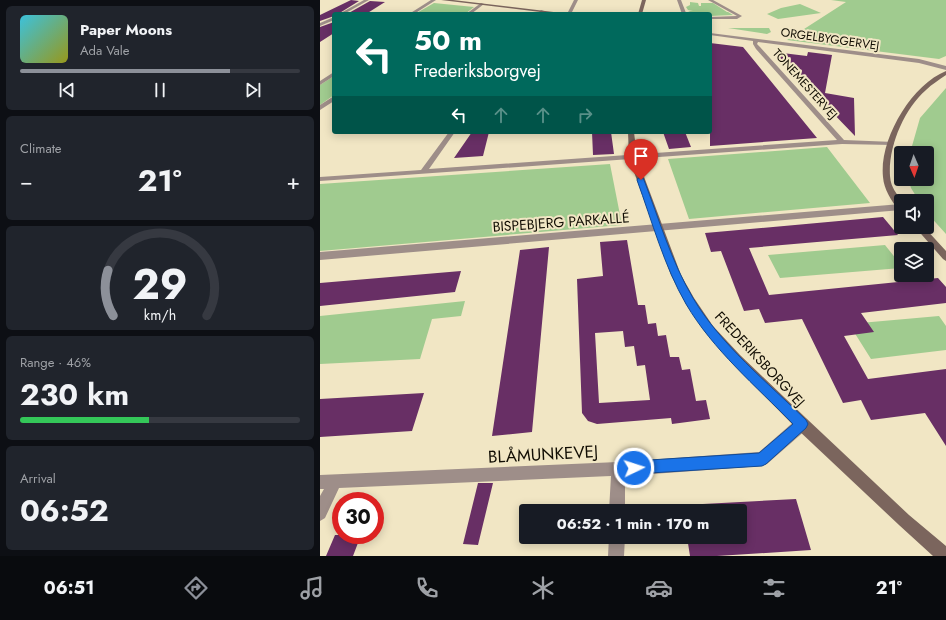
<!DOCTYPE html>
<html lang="en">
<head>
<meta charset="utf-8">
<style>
  :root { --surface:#171b24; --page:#20242c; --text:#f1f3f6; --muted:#9ea1a6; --line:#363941; --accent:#8c9099 }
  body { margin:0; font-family:Jost,sans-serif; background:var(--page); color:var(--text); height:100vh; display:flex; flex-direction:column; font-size:15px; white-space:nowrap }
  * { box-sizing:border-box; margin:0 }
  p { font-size:13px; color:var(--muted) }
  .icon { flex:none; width:22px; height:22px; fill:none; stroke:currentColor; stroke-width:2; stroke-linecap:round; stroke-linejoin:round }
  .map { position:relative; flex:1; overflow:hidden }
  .sheet { display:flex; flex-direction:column; gap:6px; padding:6px; background:#0d0f14; width:320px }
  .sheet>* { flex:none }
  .guide { position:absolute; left:12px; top:12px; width:380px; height:122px; border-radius:4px; box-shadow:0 2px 10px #0003; background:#00695c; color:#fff; overflow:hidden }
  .needle { width:26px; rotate:178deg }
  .buttons { position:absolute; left:574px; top:146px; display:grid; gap:8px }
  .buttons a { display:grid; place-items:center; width:40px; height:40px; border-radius:4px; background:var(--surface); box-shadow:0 2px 10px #0003; font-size:20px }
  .speed { position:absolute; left:12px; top:492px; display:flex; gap:8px; font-size:20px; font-weight:700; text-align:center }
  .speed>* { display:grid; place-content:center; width:52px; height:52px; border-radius:50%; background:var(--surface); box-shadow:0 2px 10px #0003; line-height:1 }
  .speed .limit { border:6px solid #d22; background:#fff; color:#111 }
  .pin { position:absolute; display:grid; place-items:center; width:34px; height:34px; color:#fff; margin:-41px -17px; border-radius:50% 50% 50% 0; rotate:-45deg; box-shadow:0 0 4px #0007 }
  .pin .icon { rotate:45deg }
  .me { position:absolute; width:44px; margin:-22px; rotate:86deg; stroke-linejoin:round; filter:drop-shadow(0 0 3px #0008) }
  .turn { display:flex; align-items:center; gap:14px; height:84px; padding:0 16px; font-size:18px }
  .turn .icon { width:52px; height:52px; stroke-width:2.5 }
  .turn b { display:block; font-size:28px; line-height:34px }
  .lanes { display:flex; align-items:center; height:38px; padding:0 16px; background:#0003; justify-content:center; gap:20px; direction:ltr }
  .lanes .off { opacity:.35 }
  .big { font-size:30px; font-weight:700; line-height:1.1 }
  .sheet .tile { flex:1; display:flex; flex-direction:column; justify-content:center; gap:6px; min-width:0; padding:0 14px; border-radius:6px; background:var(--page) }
  .sheet .dial { align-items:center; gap:0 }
  .dial svg { height:104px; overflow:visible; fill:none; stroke:var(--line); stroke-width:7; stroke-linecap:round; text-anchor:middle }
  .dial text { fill:var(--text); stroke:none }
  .song { display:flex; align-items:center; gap:12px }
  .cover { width:48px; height:48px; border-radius:6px; background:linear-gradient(135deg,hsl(190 70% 55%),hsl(60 70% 35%)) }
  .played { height:4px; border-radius:2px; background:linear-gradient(90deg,var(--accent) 75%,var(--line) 75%) }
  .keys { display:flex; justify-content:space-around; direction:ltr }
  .heat { display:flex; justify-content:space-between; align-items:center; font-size:22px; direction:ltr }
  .charge { height:6px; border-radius:3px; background:linear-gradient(90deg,#34c759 46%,var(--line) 0) }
  .trip { position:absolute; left:199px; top:504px; width:228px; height:40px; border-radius:4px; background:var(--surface); box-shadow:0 2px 10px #0003; font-weight:700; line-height:40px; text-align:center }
  .menu { display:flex; height:64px; justify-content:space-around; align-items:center; background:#090b0e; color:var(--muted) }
  .menu .icon { width:28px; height:28px }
  .menu .on { color:var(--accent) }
  .menu b { font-size:18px; color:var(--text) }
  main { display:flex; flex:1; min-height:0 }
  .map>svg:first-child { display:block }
</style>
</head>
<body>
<main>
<section class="sheet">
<div class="tile">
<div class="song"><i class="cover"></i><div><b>Paper Moons</b><p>Ada Vale</p></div></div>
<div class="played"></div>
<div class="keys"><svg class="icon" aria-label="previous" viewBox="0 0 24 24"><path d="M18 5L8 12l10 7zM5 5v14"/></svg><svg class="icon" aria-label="pause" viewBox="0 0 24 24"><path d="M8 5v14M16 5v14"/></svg><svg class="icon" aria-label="next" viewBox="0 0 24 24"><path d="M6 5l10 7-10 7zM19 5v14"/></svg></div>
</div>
<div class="tile"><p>Climate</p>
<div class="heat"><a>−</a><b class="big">21°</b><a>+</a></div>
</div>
<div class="tile dial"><svg viewBox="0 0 100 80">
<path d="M14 69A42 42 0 1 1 86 69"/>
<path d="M14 69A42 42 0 0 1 10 34" stroke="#8c9099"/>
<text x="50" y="56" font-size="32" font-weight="700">29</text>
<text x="50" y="72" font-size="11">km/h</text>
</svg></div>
<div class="tile"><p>Range · 46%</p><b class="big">230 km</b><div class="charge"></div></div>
<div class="tile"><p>Arrival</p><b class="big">06:52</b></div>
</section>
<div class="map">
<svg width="626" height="556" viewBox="0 0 626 556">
  <rect width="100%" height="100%" fill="#f1e6c4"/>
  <path fill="#a0cb8f" d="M511,0H626V56L619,59L467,40L526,2Z
    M370,2L378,3L379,6H381V3H393L407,12H403H408L413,15L390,16V14H375L368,11H373L368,10L366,7L370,5Z
    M114,3L154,7L145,14H95Z
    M480,4L501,13L458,19L447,14L461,8Z
    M408,28H449L451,32L447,34Z
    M14,76V95L0,105V85Z
    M626,88V234L607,213V201H599L591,188L588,179H607V153H590L600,118Z
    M507,147L550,203L369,219L348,159Z
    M290,164L302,225L0,251V184Z
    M565,245L581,265V268L460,278L448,255Z
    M145,301L141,316L112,319L100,359L0,364V316Z
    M619,316L626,326V350L551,359L529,324Z"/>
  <path fill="#682f65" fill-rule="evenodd" d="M31,0L39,1L18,14H14V16L0,21V15Z
    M50,1L65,2L46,14H27Z
    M14,22V33L0,42V27Z
    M390,43L423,47L497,138L390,146Z
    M454,52L487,56L488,52L512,55L505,93L534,98L535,136Z
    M152,132H169L163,156L134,158Z
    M272,132H291L294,154L273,155Z
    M343,132H365L371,147L349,149Z
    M563,217L578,235L429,248L449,295L618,278L626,287V303L541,313L554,332L524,336L548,379L626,369V446L605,413L551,420L541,400L523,403L482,319L445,323L439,309L424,311L401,251L391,252L385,233Z
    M307,240L318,305H325L328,324L336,323L338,336L346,335L350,357H359L362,370L370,369L376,401L386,400L390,419L352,424L351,418L277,424L268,421L262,413L257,279L283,276L280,242ZM303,331L305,347L314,346L317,366L325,365L330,400L279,403L275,333Z
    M229,247L212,432L172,436L200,250Z
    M141,271L135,292L0,306V283Z
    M104,393L92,431L0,437V399Z
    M158,483H173L158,545L143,544Z
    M476,499L491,550L397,556H370L367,537H420V511H364V505Z
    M15,535H41L33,556H6Z"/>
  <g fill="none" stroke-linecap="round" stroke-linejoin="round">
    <path fill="#9e8e89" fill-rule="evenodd" d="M44,0H49L24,14H19Z
      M111,0H116L94,14H89Z
      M254,0H258L251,14H247Z
      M357,0H361L366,13L368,14H362Z
      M388,0H393L422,16L417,19H390V17L417,16Z
      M161,3L164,4L151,14H146Z
      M221,10L224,11L221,14H217Z
      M14,17V20L0,26V23Z
      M390,33L599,59L626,66V70L599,63L438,42L437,44L440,47L524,140L574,142V144L572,145L522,144L0,181V177L101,170L129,132H135L109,169L517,140L436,49L433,44V41L390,35Z
      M14,72V76L0,85V81Z
      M14,96V101L0,110V105Z
      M581,204V210L0,260V252Z
      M482,417L487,419L489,424L487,429L447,464L442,466L305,476V511H289L291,476L19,488L5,518L0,521V496L4,489H0V475L298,462L439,452L477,419Z
      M289,537H305L304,556H288Z"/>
    <path fill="#7b655d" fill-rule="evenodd" d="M121,0H133L250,14H237Z
      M322,0H326L322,14H318Z
      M626,71V75C619,80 612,84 606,90C584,109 568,147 570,176C571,189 577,192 581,202C582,204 581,208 581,211L578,210C571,199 564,190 563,177C559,140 591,85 626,71Z
      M308,132H314L317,158L361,275L374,298L393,326L420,355L487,419L589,515L626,546V556H613L579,525L477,429L412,363L385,332L366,304L351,275L309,158Z
      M595,227H604L626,251V261L623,259Z"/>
  </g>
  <path fill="#1a73e8" stroke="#114b97" d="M318,178H323L324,180C339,219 351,261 373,298C400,344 448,383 486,420L488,424L486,428L446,464L442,466L314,474L309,472L308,468L309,463L314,461L439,453L473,424C436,386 393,350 366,304C344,266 332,221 317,180Z"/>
  <g text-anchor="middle" stroke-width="4" stroke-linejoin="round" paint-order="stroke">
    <g font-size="12" fill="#110d03" stroke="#f1e6c4">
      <text transform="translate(510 39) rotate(8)" y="4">ORGELBYGGERVEJ</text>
      <text transform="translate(485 84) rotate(48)" y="4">TONEMESTERVEJ</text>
    </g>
    <g font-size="14" fill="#110d03" stroke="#f1e6c4">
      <text transform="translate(241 222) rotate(-4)" y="5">BISPEBJERG PARKALLÉ</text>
      <text transform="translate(440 359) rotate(47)" y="5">FREDERIKSBORGVEJ</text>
    </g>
    <g font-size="17" fill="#110d03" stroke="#f1e6c4">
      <text transform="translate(223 454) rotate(-3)" y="6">BLÅMUNKEVEJ</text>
    </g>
  </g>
</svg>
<div class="buttons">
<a><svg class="needle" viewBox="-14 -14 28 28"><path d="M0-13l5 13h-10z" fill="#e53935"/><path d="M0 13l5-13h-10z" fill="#9ea1a6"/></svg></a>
<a><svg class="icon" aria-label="sound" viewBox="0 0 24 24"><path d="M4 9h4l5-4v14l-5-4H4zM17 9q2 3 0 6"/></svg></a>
<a><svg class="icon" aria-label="layers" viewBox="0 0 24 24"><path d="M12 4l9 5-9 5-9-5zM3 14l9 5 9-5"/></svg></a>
</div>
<div class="speed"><div class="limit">30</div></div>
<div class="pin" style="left:321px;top:180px;background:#d93025"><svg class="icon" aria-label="arrive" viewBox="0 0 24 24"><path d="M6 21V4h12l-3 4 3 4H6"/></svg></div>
<svg class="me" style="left:314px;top:468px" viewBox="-20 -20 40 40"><circle r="17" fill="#1a73e8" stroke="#fff" stroke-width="3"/><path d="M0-11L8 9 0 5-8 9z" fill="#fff"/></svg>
<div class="trip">06:52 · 1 min · 170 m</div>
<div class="guide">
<div class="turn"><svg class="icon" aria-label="left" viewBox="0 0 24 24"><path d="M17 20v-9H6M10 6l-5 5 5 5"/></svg><div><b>50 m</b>Frederiksborgvej</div></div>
<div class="lanes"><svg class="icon" aria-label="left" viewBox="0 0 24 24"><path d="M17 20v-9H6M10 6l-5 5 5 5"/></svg><svg class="icon off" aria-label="ahead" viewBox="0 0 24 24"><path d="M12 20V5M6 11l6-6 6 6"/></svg><svg class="icon off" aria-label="ahead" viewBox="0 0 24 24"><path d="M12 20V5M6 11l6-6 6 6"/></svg><svg class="icon off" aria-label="right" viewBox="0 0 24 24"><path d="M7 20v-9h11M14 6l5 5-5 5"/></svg></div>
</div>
</div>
</main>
<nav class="menu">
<b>06:51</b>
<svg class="icon on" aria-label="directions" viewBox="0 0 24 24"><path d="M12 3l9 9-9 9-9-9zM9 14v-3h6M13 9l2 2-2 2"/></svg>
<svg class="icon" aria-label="music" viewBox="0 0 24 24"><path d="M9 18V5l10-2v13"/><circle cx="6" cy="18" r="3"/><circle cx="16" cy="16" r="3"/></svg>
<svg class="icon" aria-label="phone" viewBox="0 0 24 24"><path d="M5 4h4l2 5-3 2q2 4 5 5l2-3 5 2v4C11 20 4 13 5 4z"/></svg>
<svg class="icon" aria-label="climate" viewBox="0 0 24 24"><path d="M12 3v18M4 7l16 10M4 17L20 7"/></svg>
<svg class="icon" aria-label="car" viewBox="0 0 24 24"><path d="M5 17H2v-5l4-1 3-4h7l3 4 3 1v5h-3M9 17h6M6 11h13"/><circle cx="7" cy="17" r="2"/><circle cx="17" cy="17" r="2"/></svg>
<svg class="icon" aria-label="filters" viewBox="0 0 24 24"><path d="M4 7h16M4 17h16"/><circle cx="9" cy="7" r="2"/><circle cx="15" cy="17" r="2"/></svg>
<b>21°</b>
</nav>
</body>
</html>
